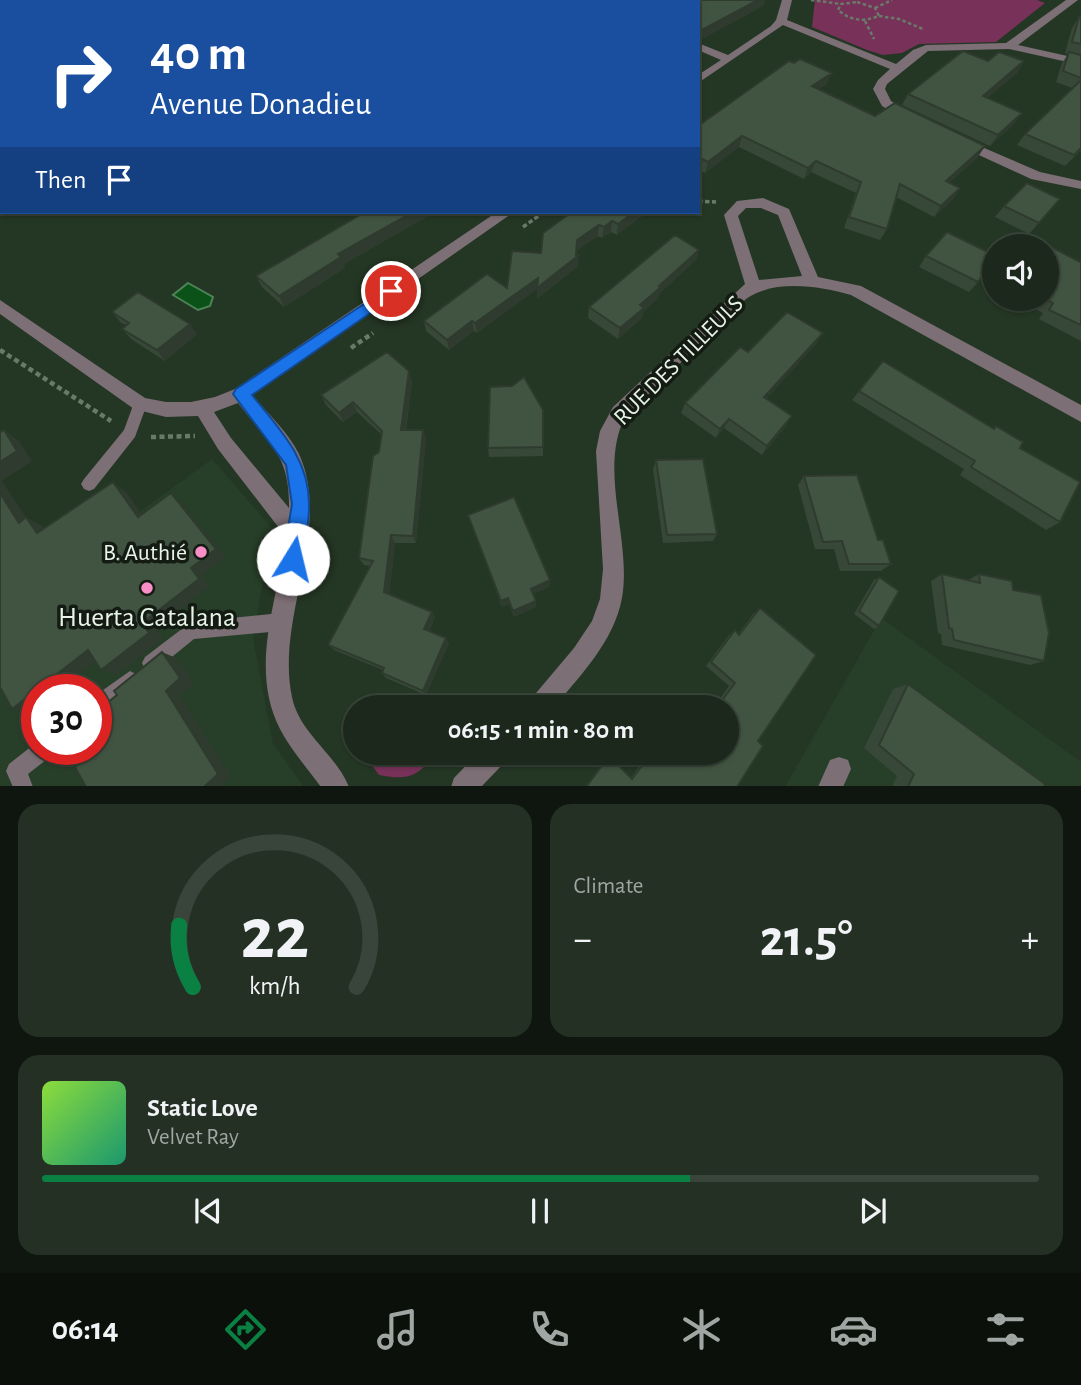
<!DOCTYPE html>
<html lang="en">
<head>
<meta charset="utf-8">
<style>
  :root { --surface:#1b281b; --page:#243024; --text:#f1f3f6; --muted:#a0a6a3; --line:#39443a; --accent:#0b8043 }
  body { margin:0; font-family:"Alegreya Sans",sans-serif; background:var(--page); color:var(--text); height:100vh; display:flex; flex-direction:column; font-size:26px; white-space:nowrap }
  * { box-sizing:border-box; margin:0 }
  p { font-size:23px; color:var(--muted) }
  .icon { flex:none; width:38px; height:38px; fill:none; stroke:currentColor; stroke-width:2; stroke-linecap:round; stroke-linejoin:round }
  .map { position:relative; height:786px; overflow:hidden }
  .sheet { display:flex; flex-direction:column; gap:18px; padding:18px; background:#0f160f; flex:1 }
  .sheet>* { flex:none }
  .guide { position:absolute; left:0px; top:0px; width:700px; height:214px; box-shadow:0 2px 5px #0004,0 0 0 2px var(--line); background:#1a4fa0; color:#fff; overflow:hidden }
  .buttons { position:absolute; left:982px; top:234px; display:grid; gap:14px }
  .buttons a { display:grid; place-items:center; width:77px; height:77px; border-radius:50%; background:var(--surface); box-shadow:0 2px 5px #0004,0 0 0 2px var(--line); font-size:35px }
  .speed { position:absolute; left:21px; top:674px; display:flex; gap:14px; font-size:35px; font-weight:700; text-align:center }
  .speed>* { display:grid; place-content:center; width:91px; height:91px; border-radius:50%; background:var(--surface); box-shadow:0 2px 5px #0004,0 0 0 2px var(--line); line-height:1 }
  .speed .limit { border:10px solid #d22; background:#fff; color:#111 }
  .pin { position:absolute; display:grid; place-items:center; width:60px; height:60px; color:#fff; margin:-30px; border:4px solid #fff; border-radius:50%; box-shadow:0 2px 7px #0007 }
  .me { position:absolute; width:77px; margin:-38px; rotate:9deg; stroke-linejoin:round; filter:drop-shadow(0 0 5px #0008) }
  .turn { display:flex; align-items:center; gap:24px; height:147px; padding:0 35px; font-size:32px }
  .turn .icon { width:91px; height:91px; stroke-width:2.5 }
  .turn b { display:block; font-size:49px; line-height:60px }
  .then { display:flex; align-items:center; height:66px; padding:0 35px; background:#0003; gap:14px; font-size:26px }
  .big { font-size:52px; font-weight:600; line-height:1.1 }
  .sheet .widget { flex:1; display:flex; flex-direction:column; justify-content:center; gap:10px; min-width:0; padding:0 24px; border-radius:21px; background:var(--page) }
  .sheet .dial { align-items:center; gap:0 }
  .dial svg { height:182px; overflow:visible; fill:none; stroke:var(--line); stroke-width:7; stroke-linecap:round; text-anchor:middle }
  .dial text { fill:var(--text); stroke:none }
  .song { display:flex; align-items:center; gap:21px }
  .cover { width:84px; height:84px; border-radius:10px; background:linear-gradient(135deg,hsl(90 70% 55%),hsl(160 70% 35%)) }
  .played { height:7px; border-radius:4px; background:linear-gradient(90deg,var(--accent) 65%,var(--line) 65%) }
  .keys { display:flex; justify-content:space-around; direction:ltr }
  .heat { display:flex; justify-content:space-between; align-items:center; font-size:38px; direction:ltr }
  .sheet .tiles { flex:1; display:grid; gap:18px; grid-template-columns:1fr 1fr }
  .widget:last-child { grid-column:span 2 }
  .trip { position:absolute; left:343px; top:695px; width:396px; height:70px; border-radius:35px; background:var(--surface); box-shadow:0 2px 5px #0004,0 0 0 2px var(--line); font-weight:600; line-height:70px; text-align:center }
  .tabs { display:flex; height:112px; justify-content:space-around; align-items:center; background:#0b100b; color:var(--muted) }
  .tabs .icon { width:49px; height:49px }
  .tabs .on { color:var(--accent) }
  .tabs b { font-size:32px; color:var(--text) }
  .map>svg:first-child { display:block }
</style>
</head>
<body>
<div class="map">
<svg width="1081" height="787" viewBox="0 0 1081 787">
  <rect width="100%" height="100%" fill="#243624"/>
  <path fill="#273f28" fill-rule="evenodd" d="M212,459L272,528L253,639L273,744L303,786H0V613ZM37,690H96V749H37Z
    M881,618L1081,762V786L785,787Z"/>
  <path fill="#783158" d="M815,0H1037L1045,3L996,42L919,44L902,53L883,55L867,50L812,27Z
    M363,753H438C416,776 411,781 379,775Z"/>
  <path fill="#0a5217" stroke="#4d8356" stroke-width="2" d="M188,283L213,297L210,306L198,310L173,295Z"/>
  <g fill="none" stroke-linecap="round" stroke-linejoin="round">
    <path stroke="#6a7a6a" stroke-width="2.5" stroke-dasharray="3.5 2.5" stroke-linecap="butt" d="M811,0L841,4
      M857,2L875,8L879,16C863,22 851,21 838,10L841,4Z
      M875,8L892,0
      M879,16L899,19L923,29
      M865,21L874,39"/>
    <path stroke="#6a7a6a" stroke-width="3.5" stroke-dasharray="4.5 2.5" stroke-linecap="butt" d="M698,201L716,202
      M523,227L544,212"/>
    <path stroke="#6a7a6a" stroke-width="4.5" stroke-dasharray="5 3.5" stroke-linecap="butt" d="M351,348L373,333
      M0,350L111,421
      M151,437L195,436"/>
    <path fill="#7c6f75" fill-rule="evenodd" d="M140,398L145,400L147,404L135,437L94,489L89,491L84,489L81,484L84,479L124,430L135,400Z
      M281,613L287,616L290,622L287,628L281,631L194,639L157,669L151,672L145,669L142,663L145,657L191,622Z
      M130,671L136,674L139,680L136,686L96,716V695Z
      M37,742V749H54L51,756L28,774L33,787H13L6,771L9,764Z"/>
    <path fill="#7c6f75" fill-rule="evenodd" d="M782,0H792L787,20L896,64L913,50L926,45L1006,43L1066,0H1078L1018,45L1081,59V65L1009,49L928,51L887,84L885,89L891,101L915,116V122L911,123L882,106L873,89L878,80L890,69L783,25L698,83V75L721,60L698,50V43L728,55L771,26L776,20Z
      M961,138L1040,172L1081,181V189L1031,179L957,145V139Z
      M2,144V153L0,154V145Z
      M763,198L789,209L818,277L861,286L1081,405V422L851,295C819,286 774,279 746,299L625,417C598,470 632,541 622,598C614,641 581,675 554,707H527L531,699L574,648L592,621L600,599L603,569L596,451L600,431L613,407L745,284L724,215L737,201ZM746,208H761L778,215L802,276L759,280L738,216Z
      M497,212H514L252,395C268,414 288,432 299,454C333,529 275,618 292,697C299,733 336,754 349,787H321C307,768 291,750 280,729C249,668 277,602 286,539L279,528L218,449L198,416L166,417L134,409L0,314V300L145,398L166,402H191L215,397L235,389ZM238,403C268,442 290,454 289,508L231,438L214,412Z
      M479,752H509L506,761L481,787H451L454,778Z
      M839,757L848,760L851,769L843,787H818L830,760Z"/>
  </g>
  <path fill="#384838" d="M389,0H765L763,6L698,41V2H392Z
    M1079,17H1081V150L1065,166L1017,145L1025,134L1072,88L1056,82L1062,63L1068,54L1065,53L1072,28Z
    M988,61H1024L1017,73L987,98L1022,113L1014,124L990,146L902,105L908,94Z
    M827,84L819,89L875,116L978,157L949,183L960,188L953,199L934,217L896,197L887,229L880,240L844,228L856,193L811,172L804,179L739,147L705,173L699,170L698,171V126Z
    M2,160V197H0V162Z
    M1060,199L1029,234L995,217L1004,206Z
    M365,212H427L428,216L344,264L345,268L284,307L262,287L256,276Z
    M647,212L617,235L611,232L602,238L598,236L576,251L578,266L537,299V289L477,333L474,331L449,350L426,331L424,321L507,288L541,253L543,233Z
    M1032,237L1079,261L1081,259V341L1039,319L1043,313L1016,299H1046V247H1024Z
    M699,250L696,260L659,294L658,298L643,312L642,318L618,339L588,318L589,307Z
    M926,256L978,282L969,292L919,267Z
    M112,312L197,334L165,361L131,339L122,329L126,325L121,323Z
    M823,333L816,344L766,399L787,425L762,455L724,428L716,438L681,413L685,403L748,352Z
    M883,361L993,428L996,426L1060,522L1046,530L960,475L964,469L852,400Z
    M412,381L406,430H423L426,439L416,543H395L389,594L432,612L435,617L429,631L449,643L426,695L386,678L382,673L383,670L334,650L328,645L370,566L364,565L359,558L382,435L357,412L343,422L326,405L321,395Z
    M543,410V456L489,457L488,448Z
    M656,460L717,534L713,541L663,543L653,469Z
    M804,476L878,540L891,564L881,571H840L834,549H815L798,485Z
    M468,515L550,580L549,587L533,594L536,607L514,617L509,604L502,607Z
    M942,574L968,580L979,574L1013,590L1044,661L1030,665L942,645L941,634L938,633L931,581Z
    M879,577V626L874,629L854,614L874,580Z
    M760,608L758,741L737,787H585L609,756L631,778L649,752H726V707H714L729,686L706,666L729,635L735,630L738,634L754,613Z
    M908,684L1044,787H892L897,776L864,748L893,689Z"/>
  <path fill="#2e3b2e" d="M266,0H304L299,2H261Z
    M758,0H765L763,6L698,41V32Z
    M1024,61L1017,73L976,108L983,96Z
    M832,73L827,84L808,97L812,86Z
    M2,96V112L0,113V97Z
    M1022,113L1014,124L990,146L998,135Z
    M742,136L739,147L705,173L708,162Z
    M985,146L978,157L939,192L946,181Z
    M702,159L699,170L698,171V162Z
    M816,161L811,172L804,179L808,168Z
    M960,188L953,199L934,217L941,206Z
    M413,212H427L428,216L344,264L345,268L284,307L279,296L338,254Z
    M634,212H647L617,235L618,224Z
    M612,221L611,232L602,238L604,227Z
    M599,225L598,236L576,251L577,240Z
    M699,250L696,260L659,294L658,298L643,312L642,318L618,339L620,328L640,305L659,286Z
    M579,255L578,266L537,299V289L477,333L475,323L538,278Z
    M472,321L474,331L449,350L447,340Z
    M190,324L197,334L165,361L157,350Z
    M823,333L816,344L759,407L764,397Z
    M409,371L412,381L404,440L401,430Z
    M353,402L357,412L343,422L339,413Z
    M792,416L787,425L762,455L767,446Z
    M729,419L724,428L716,438L720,429Z
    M4,430L19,441L32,461L2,481L35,531L19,523L0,493V462Z
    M423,430L426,439L416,543L413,536Z
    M113,482L126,492L150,526L138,517Z
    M171,493L182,503L226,557L202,576L210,586L156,629L163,639L117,675L101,670L191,568Z
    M26,517L42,526L52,542L37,533Z
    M391,535L395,543L389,598L384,592Z
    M550,580L549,587L531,595V589Z
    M508,598L509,604L502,607L501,601Z
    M536,601V607L514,617L513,611Z
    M432,612L435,617L427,634L424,629Z
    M446,638L449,643L426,695L423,691Z
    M88,650L103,655L60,690H37Z
    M162,652L176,658L194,683L180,696L231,776L219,787H204L166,691Z
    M37,690V708L31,713L12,709Z"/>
  <path fill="#415441" stroke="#2e3b2e" stroke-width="2" d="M0,0H98L100,2H2V96L0,97Z
    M110,0H266L261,2H105Z
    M404,0H758L698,32V2H407Z
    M1079,17H1081V44L1072,42Z
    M963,51L988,61L999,52L1024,61L983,96L1022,113L998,135L908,94Z
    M1069,52L1081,55V78L1063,71Z
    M800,59L832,73L812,86L875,116L895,103L985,146L946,181L960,188L941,206L900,184L887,229L849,217L861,182L816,161L808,168L742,136L708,162L702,159L698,162V126L789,61L794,63Z
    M1081,80V148L1074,155L1025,134Z
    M2,160V185H0V162Z
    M1027,183L1060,199L1039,223L1004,206Z
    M365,212H413L338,254L341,257L279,296L256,276Z
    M572,212H634L618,224L612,221L604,227L599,225L577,240L576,255H579L537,288L538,278L475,323L472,321L447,340L424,321L487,274L507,288L512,251L541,253L543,233Z
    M947,232L994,255V259L978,282L926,256Z
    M675,235L699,250L659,286L661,287L640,305L644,308L620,328L589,307Z
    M1032,237L1080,262L1081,261V325L1049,310L1053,303L1046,299V247H1026Z
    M138,292L190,324L157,350L122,329L129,323L112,312Z
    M787,312L823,333L764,397L792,416L767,446L729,419L720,429L685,403L740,347L748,352Z
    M387,352L409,371L401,430H423L413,536L391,535L384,592L432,612L424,629L446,638L423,691L382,673L384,668L377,665L328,645L373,561L359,558L373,456L379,452L382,431L353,402L339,413L321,395Z
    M883,361L994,429L996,426L1023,442L1020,448L1080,482L1060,522L971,467L975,461L859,391Z
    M524,377L543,410V447L488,448L490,387L512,386Z
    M4,430L17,451L0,462V432Z
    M703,459L717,534L667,535L656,460Z
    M857,475L878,540H883L891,564H849L842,541L823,542L804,476Z
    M113,482L138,517L171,493L216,549L191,568L199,579L142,623L149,633L101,670L88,650L12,709L0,687V493L19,523L26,517L37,533Z
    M514,497L550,580L531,589L536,601L513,611L508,598L501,601L468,515Z
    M942,574L980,583L979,574L1012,581L1013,590L1041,595L1049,633L1044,661L954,640L952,629L949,628Z
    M879,577L899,591L879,626L859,611Z
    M760,608L816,655L758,741L763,746L737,787H586L609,756L632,779L652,752H726V707H717L735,683L711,662L735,630L739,635Z
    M162,652L180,678L166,691L218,774L204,787H86L75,767L92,752L91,749H96V712L117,695L114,691Z
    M908,684L1045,784L1044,787H908L914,774L879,745Z"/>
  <path fill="#1a73e8" stroke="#114b97" stroke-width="2" d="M391,286L396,288V295L252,395C279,429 309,458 309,504C310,522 304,542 302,559L299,566L293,568L286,566L283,559L292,504L286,465L233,394L236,389Z"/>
  <g fill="#fa8fc7" stroke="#131b13" stroke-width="2.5">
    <circle cx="201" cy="552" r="7"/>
    <circle cx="147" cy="588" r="7"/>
  </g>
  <g text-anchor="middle" stroke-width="7" stroke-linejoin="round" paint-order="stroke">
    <g font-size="24" fill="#e8f4e8" stroke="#131b13">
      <text transform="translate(678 360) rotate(-45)" y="8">RUE DES TILLEULS</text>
    </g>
    <g font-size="24" fill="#e8f4e8" stroke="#131b13" text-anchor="end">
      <text x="187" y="560">B. Authié</text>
    </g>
    <g font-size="28" fill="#e8f4e8" stroke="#131b13">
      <text x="147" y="626">Huerta Catalana</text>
    </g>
  </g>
</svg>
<div class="buttons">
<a><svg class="icon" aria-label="sound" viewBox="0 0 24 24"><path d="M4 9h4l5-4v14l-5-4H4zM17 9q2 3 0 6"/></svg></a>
</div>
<div class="speed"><div class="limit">30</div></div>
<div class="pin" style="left:391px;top:291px;background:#d93025"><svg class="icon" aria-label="arrive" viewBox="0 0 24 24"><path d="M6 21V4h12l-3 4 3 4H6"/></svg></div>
<svg class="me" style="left:293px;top:559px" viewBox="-20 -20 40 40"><circle r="19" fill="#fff"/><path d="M0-13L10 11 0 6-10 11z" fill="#1a73e8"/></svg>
<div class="trip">06:15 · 1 min · 80 m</div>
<div class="guide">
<div class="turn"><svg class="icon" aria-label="right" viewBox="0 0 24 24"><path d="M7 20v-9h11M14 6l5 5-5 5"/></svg><div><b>40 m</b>Avenue Donadieu</div></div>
<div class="then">Then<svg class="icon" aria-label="arrive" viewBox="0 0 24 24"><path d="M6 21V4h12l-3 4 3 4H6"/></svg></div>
</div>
</div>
<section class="sheet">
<div class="tiles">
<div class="widget dial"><svg viewBox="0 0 100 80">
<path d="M14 69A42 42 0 1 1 86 69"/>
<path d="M14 69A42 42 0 0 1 8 42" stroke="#0b8043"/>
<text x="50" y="56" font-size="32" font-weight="700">22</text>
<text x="50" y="72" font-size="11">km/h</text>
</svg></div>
<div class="widget"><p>Climate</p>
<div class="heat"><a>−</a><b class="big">21.5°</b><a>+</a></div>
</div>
<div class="widget">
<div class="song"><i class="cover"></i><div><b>Static Love</b><p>Velvet Ray</p></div></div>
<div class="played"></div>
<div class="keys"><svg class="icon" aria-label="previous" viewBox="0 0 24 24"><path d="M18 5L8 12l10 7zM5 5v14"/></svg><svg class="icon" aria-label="pause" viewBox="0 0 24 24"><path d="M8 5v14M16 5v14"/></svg><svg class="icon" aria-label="next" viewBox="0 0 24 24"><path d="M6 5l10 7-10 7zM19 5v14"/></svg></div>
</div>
</div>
</section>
<nav class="tabs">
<b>06:14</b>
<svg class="icon on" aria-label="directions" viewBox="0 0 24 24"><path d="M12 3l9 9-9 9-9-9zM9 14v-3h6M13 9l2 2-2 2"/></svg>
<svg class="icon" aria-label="music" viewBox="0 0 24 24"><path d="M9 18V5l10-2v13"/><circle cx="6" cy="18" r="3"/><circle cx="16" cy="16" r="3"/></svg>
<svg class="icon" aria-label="phone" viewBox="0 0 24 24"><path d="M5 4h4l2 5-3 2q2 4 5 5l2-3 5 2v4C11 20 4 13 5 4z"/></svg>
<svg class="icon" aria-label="climate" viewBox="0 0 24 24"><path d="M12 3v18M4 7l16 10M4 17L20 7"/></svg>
<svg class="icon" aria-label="car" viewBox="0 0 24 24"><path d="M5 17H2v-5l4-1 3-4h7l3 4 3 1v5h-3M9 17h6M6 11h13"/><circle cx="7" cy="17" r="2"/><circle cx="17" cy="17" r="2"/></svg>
<svg class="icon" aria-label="filters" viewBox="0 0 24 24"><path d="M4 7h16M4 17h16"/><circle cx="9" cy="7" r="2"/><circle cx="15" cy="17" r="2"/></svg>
</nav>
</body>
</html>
